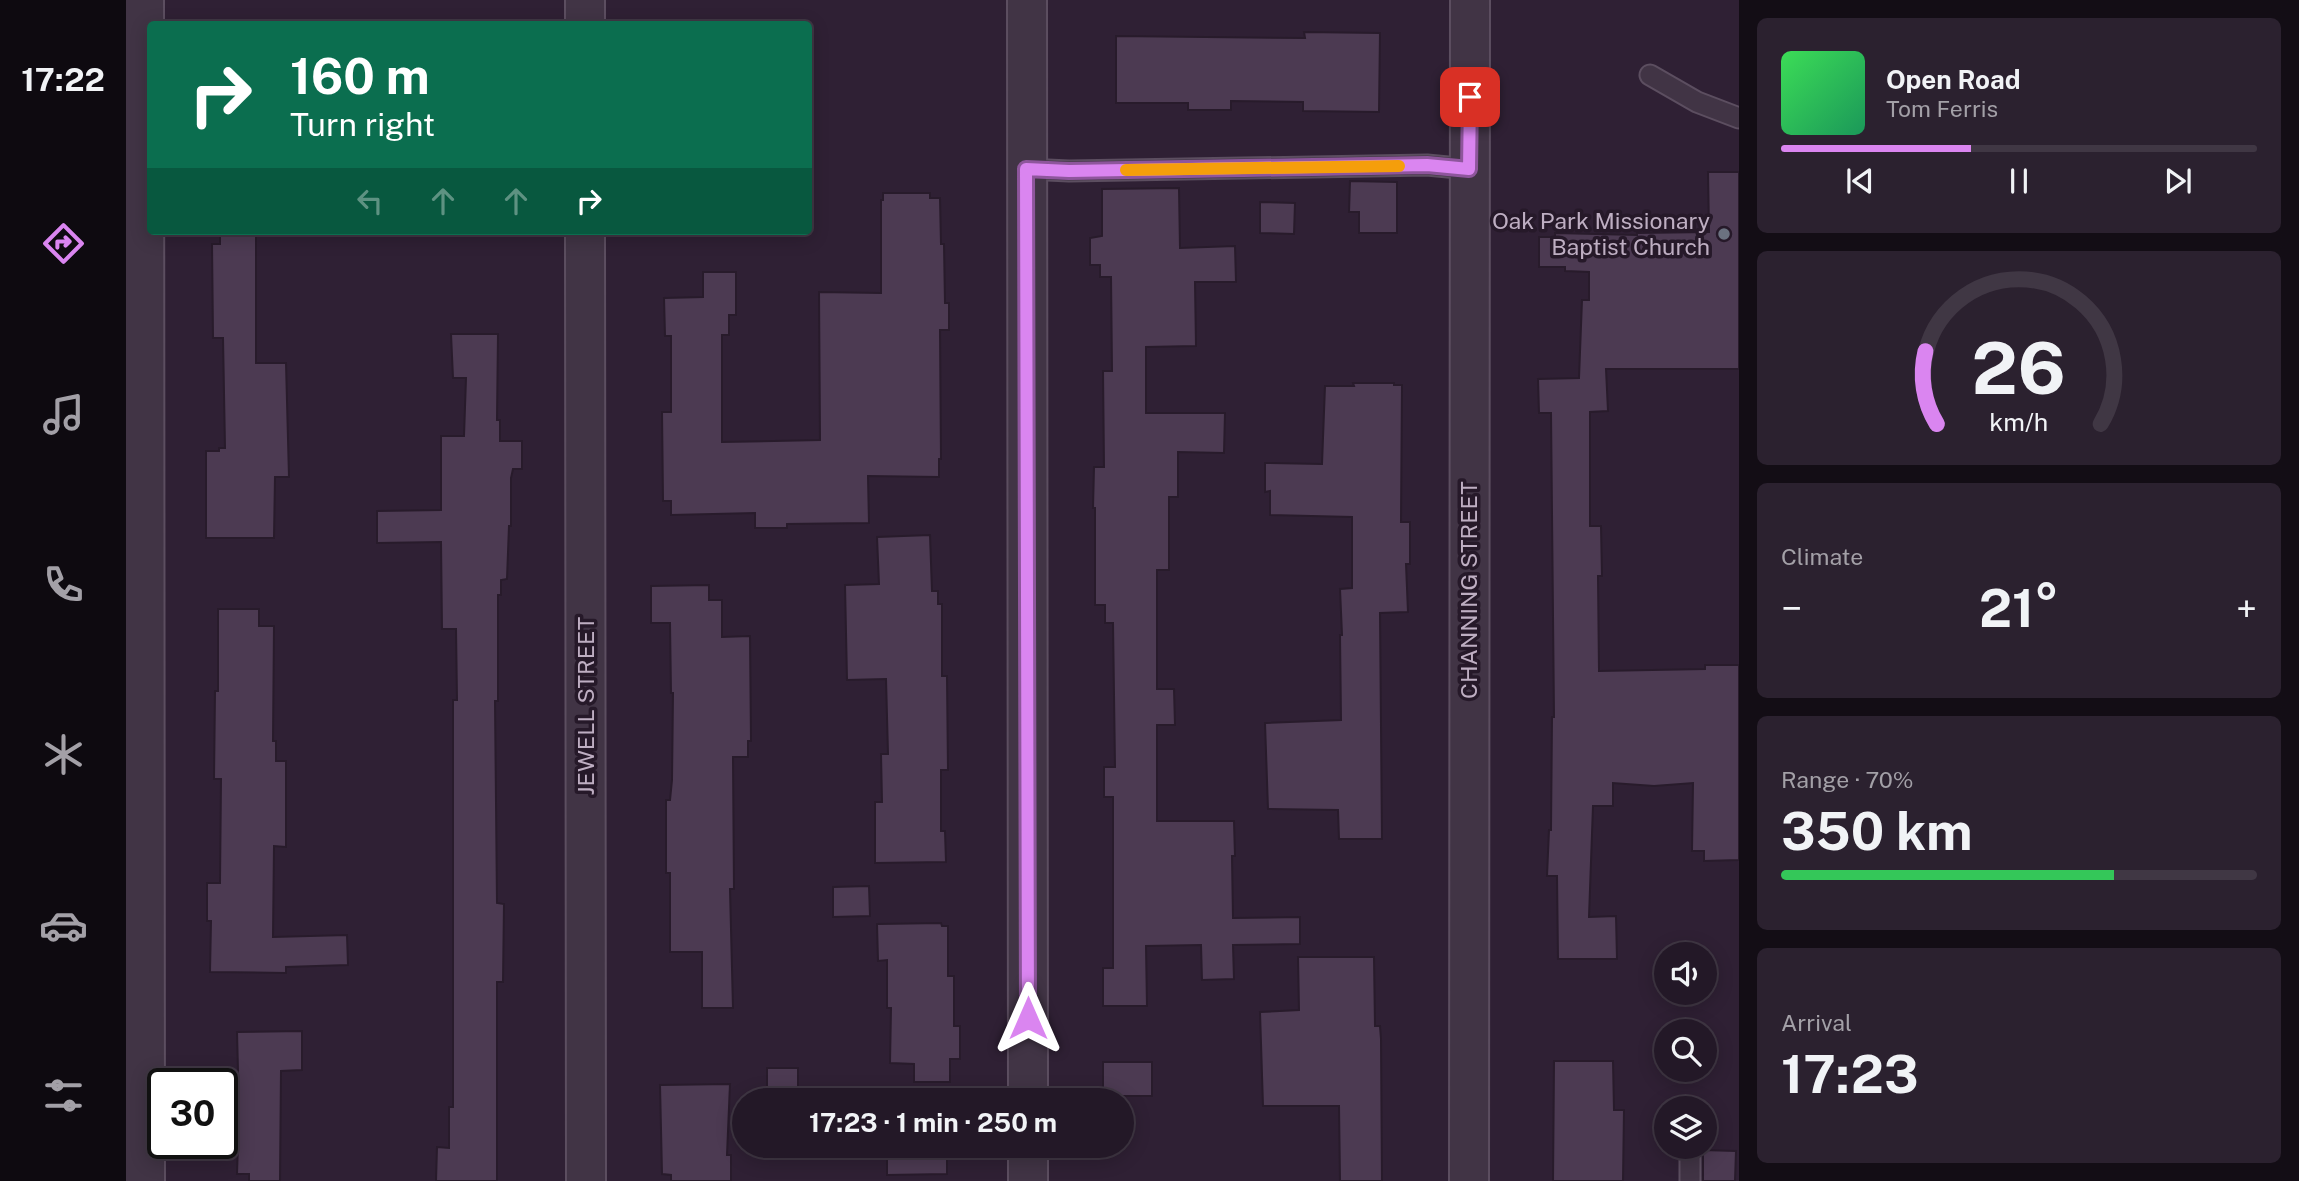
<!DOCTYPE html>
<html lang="en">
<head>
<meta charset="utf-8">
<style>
  :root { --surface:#231827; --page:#2b212f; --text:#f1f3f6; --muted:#a3a0a7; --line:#403744; --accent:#da85f0 }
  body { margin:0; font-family:"Public Sans",sans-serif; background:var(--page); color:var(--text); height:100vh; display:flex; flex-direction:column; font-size:26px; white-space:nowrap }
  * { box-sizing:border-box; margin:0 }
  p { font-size:23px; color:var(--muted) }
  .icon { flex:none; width:38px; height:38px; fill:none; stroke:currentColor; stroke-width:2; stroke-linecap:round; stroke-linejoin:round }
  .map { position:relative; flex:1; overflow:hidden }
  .side { display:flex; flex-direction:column; gap:18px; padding:18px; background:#130d15; width:560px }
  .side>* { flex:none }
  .hud { position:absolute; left:21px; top:21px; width:665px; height:214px; border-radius:7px; box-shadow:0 4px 18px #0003,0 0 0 2px var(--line); background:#0b6e4f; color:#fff; overflow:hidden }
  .controls { position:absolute; left:1528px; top:942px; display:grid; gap:14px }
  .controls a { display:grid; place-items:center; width:63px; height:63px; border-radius:50%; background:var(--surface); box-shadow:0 4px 18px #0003,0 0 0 2px var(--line); font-size:35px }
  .speed { position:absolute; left:21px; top:1068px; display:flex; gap:14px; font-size:35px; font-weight:700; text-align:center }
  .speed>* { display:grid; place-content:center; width:91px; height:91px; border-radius:50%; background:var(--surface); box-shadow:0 4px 18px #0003,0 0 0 2px var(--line); line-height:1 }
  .speed .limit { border:4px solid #111; border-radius:10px; background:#fff; color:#111 }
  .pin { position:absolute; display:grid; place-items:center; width:60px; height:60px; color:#fff; margin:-30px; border-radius:14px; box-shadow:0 4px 10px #0006 }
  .me { position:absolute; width:77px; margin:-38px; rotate:0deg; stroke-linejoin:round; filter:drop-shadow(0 0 5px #0008) }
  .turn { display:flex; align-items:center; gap:24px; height:147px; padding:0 28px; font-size:32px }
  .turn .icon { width:91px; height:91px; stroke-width:2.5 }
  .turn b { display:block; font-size:49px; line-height:60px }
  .lanes { display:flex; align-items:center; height:66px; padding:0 28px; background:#0003; justify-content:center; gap:35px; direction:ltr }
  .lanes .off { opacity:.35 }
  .big { font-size:52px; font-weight:700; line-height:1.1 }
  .side .widget { flex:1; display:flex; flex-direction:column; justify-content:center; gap:10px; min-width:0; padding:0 24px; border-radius:10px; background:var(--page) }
  .side .dial { align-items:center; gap:0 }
  .dial svg { height:182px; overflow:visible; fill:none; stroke:var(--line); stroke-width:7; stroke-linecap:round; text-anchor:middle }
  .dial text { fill:var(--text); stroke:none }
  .song { display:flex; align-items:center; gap:21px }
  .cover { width:84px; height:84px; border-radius:10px; background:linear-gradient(135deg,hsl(130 70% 55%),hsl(150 70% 35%)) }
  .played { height:7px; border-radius:4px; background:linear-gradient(90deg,var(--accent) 40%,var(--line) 40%) }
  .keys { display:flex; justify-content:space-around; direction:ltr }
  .heat { display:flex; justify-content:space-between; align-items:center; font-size:38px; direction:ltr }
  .charge { height:10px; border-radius:5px; background:linear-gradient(90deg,#34c759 70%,var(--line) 0) }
  .trip { position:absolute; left:606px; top:1088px; width:402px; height:70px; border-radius:35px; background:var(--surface); box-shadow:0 4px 18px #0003,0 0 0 2px var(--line); font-weight:700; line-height:70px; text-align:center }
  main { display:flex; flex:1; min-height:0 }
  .dock { display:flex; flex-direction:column; width:126px; justify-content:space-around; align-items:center; background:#0e0a10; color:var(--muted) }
  .dock .icon { width:49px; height:49px }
  .dock .active { color:var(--accent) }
  .dock b { font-size:32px; color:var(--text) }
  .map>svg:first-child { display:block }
</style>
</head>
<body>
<main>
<nav class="dock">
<b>17:22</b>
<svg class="icon active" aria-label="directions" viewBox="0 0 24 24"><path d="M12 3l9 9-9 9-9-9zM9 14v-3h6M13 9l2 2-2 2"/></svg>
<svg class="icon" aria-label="music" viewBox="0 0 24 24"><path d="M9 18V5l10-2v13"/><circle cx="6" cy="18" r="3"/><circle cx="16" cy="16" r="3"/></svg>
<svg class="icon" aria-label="phone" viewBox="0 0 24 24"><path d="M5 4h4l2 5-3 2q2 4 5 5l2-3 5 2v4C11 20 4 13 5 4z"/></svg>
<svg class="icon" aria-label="climate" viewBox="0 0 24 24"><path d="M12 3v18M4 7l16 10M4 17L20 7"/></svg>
<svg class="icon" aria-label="car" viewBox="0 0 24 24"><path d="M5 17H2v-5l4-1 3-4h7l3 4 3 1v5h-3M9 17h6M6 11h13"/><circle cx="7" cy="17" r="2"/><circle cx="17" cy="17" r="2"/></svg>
<svg class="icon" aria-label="filters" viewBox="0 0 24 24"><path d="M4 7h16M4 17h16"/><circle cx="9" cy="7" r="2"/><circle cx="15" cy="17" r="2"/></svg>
</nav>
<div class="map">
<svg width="1613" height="1181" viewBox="0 0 1613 1181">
  <rect width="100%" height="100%" fill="#2f2034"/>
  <path fill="#4c3a52" stroke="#281b2b" stroke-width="2" d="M1178,32L1254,33L1253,112L1177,111V102L1105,101V110H1062V103H990V36L1179,38Z
    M1582,172H1613V369H1480L1482,411L1464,412V526H1475L1476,576H1472L1473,671L1579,669V665H1613V860L1578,861V851H1566L1567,783L1528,786L1487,783V806H1467L1463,917L1490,916L1491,959H1432L1431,876H1421L1423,830H1425L1426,717H1428L1425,413H1413L1412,379L1453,378L1456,300H1463V272L1439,271V267H1413V237H1429V233L1511,235V233L1583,232Z
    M1224,181L1271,182V233H1233V212H1223Z
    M1053,188L1054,248L1109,246L1110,282H1069L1070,346L1020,347V413H1099L1098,453L1052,452V497H1043V570H1031V689H1048L1049,725H1031V821H1108L1109,856H1106L1107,918L1174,917V944L1107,945L1108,979L1076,980L1075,945L1020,946L1021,1006H977V968H987V797H978V767H989L987,623H979V605H969V508H967L968,467H978L977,371H986L985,277H974V265H964V238L976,236V189Z
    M757,193H804V198H814L815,244H818L819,303H823V330H814L815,459H813V477L742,476L743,523L661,524V528H629V513L545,515V501H537L536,412H545V336H539L538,298L577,297V272H610V315H603V335H596V442L694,440L693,292L755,293V200H757Z
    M1134,202L1169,203L1168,234L1134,233Z
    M94,235L130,236V363H160L163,477H149L148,538H80V451H93V448H99L97,338H87L86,244H94Z
    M325,334H372L371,420H374V441H396V469H387L385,478V526H383L381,579L375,580V595H372V701H369L371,903L378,904L377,982H371V1181H310L311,1147L323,1148V1107H327V700H331L330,629H316L315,542L251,543V511L315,510V436H338L340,378H327Z
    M1227,383H1268V385H1276L1275,522H1284V564H1280L1282,612L1254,613L1256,839H1213L1212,810L1142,809L1139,723L1215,720L1214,635H1216L1214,589L1226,588V517L1144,515V491L1139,492V463L1196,464L1199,386H1228Z
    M804,535L806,591H812V604H816V676H821L822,770H815V831H819L820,862L749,863V802H756L755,754H762L760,679L721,680L719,585L753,584L751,537Z
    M583,585V600H596V637L624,636L625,741H622V757H607L608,889H604L607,1008H576V952H544V873H540V800H544L546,780L547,693H545L544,623H525V586Z
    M92,609H133V626H148L147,741H150V761H160V847L148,846L147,937L221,935L222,965L160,967V973L84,972L85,921H81V883H94L95,779H88L89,691H92Z
    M743,886L744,916L707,917V887Z
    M815,923L816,926H822V976H828V1026H834V1059H824V1082H788V1064L764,1063L765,1008H761V960L752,961L751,924Z
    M1172,957H1248L1249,1026H1254L1255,1039L1256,1181H1214L1213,1106H1137L1134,1012L1173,1010Z
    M176,1031V1070L155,1071L154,1181H123V1174H111L113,1111L111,1032Z
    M1428,1061H1487L1488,1110H1498L1497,1181H1427Z
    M977,1062H1026V1096H977Z
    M641,1068H672V1101H641Z
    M604,1084L601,1155H605V1181H545V1175L536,1174L534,1085Z
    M761,1146H821V1174L761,1175Z
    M1577,1150L1610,1151L1609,1181H1577Z"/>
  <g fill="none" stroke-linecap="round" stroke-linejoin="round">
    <defs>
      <path id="service" d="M1524,75L1571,102L1613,118
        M900,169L943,171L1301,165L1343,169
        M1564,1181V1150"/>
      <path id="minor" d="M18,0L19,1181
        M459,0V24
        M901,0L902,1101
        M459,231L460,1181
        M902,1146V1181
        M1343,1181L1344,0"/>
    </defs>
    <use href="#service" stroke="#5c4e60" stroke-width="23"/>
    <use href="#minor" stroke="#5c4e60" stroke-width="42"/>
    <use href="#service" stroke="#413445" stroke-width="19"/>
    <use href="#minor" stroke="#413445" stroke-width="38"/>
  </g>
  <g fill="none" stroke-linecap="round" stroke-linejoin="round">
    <defs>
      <path id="route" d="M902,1018L900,169L943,171L1301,165L1343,169L1344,97"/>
    </defs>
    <use href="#route" stroke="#8e569c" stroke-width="18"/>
    <use href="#route" stroke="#da85f0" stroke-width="12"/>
    <path stroke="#f59e0b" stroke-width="12" d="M1000,170L1273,166"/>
  </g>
  <circle fill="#6b7280" stroke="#261929" stroke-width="2.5" cx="1598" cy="234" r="7"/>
  <g text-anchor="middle" stroke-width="7" stroke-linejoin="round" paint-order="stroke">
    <g font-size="23" fill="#beaec2" stroke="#261929" text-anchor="end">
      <text x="1584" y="229">Oak Park Missionary<tspan x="1584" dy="26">Baptist Church</tspan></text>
    </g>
    <g font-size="23" fill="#beaec2" stroke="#261929">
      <text transform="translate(1343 590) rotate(-90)" y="8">CHANNING STREET</text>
      <text transform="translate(460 706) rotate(-90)" y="8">JEWELL STREET</text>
    </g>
  </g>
</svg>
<div class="controls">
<a><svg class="icon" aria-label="sound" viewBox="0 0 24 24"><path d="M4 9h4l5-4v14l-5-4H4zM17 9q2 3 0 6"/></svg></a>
<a><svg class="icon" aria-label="search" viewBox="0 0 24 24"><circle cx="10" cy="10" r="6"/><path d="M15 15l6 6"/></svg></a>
<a><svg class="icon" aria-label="layers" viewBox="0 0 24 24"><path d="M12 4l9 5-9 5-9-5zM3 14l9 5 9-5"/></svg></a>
</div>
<div class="speed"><div class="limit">30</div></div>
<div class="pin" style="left:1344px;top:97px;background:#d93025"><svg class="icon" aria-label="arrive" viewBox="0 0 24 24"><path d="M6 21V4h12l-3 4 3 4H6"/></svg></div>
<svg class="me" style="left:902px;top:1018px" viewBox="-20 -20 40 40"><path d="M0-17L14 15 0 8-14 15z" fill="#da85f0" stroke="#fff" stroke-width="4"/></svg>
<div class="trip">17:23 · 1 min · 250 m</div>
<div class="hud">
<div class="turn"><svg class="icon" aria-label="right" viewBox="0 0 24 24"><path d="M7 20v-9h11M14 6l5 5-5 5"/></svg><div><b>160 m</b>Turn right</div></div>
<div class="lanes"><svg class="icon off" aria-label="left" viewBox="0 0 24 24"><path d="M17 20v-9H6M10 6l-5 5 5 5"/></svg><svg class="icon off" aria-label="ahead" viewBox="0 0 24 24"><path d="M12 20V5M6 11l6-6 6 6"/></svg><svg class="icon off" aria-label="ahead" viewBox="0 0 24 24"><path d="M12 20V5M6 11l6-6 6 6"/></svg><svg class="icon" aria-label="right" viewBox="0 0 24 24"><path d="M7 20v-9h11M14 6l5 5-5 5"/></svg></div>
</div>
</div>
<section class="side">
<div class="widget">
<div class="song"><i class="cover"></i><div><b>Open Road</b><p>Tom Ferris</p></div></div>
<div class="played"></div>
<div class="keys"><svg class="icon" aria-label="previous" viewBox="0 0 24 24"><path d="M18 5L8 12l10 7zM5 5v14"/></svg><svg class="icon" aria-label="pause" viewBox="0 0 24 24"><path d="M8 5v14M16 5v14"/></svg><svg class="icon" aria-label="next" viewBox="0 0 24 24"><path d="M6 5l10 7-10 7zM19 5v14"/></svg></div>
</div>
<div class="widget dial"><svg viewBox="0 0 100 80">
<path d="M14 69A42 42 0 1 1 86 69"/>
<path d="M14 69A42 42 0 0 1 9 37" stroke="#da85f0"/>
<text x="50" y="56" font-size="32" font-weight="700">26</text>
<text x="50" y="72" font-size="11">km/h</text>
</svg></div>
<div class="widget"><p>Climate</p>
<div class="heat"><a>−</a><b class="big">21°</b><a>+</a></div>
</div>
<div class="widget"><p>Range · 70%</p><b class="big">350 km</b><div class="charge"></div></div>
<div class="widget"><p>Arrival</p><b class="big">17:23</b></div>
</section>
</main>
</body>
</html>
